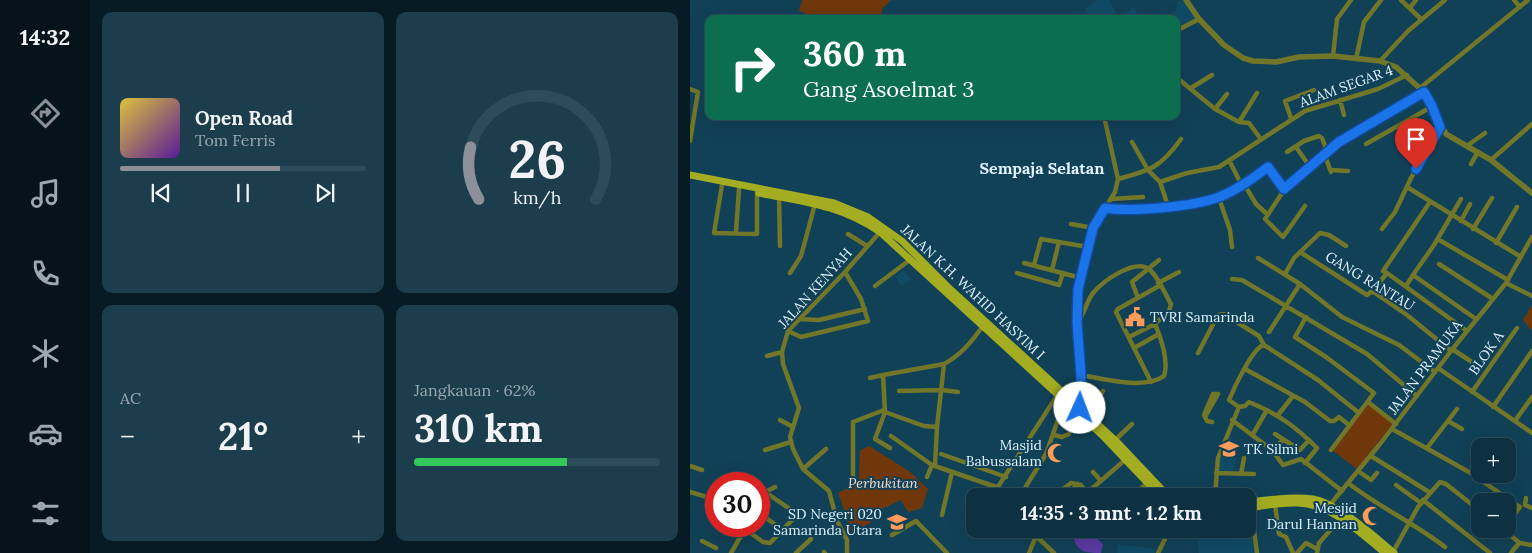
<!DOCTYPE html>
<html lang="id">
<head>
<meta charset="utf-8">
<style>
  :root { --surface:#0d3141; --page:#1b3d4c; --text:#f1f3f6; --muted:#9aa9b1; --line:#2d4c5a; --accent:#8c9099 }
  body { margin:0; font-family:Lora,serif; background:var(--page); color:var(--text); height:100vh; display:flex; flex-direction:column; font-size:19px; white-space:nowrap }
  * { box-sizing:border-box; margin:0 }
  p { font-size:16px; color:var(--muted) }
  .icon { flex:none; width:28px; height:28px; fill:none; stroke:currentColor; stroke-width:2; stroke-linecap:round; stroke-linejoin:round }
  .map { position:relative; flex:1; overflow:hidden }
  .details { display:flex; flex-direction:column; gap:12px; padding:12px; background:#071b24; width:600px }
  .details>* { flex:none }
  .hud { position:absolute; left:15px; top:15px; width:475px; height:105px; border-radius:10px; box-shadow:0 5px 20px #0002,0 0 0 1px var(--line); background:#0b6e4f; color:#fff; overflow:hidden }
  .fabs { position:absolute; left:781px; top:438px; display:grid; gap:10px }
  .fabs a { display:grid; place-items:center; width:45px; height:45px; border-radius:10px; background:var(--surface); box-shadow:0 5px 20px #0002,0 0 0 1px var(--line); font-size:25px }
  .speed { position:absolute; left:15px; top:472px; display:flex; gap:10px; font-size:25px; font-weight:700; text-align:center }
  .speed>* { display:grid; place-content:center; width:65px; height:65px; border-radius:50%; background:var(--surface); box-shadow:0 5px 20px #0002,0 0 0 1px var(--line); line-height:1 }
  .speed .limit { border:8px solid #d22; background:#fff; color:#111 }
  .pin { position:absolute; display:grid; place-items:center; width:42px; height:42px; color:#fff; margin:-51px -21px; border-radius:50% 50% 50% 0; rotate:-45deg; box-shadow:0 0 5px #0007 }
  .pin .icon { rotate:45deg }
  .me { position:absolute; width:55px; margin:-28px; rotate:2deg; stroke-linejoin:round; filter:drop-shadow(0 0 4px #0008) }
  .turn { display:flex; align-items:center; gap:18px; height:105px; padding:0 15px; font-size:22px }
  .turn .icon { width:65px; height:65px; stroke-width:2.5 }
  .turn b { display:block; font-size:35px; line-height:42px }
  .big { font-size:38px; font-weight:700; line-height:1.1 }
  .details .tile { flex:1; display:flex; flex-direction:column; justify-content:center; gap:8px; min-width:0; padding:0 18px; border-radius:10px; background:var(--page) }
  .details .dial { align-items:center; gap:0 }
  .dial svg { height:130px; overflow:visible; fill:none; stroke:var(--line); stroke-width:7; stroke-linecap:round; text-anchor:middle }
  .dial text { fill:var(--text); stroke:none }
  .song { display:flex; align-items:center; gap:15px }
  .cover { width:60px; height:60px; border-radius:8px; background:linear-gradient(135deg,hsl(50 70% 55%),hsl(270 70% 35%)) }
  .played { height:5px; border-radius:2px; background:linear-gradient(90deg,var(--accent) 65%,var(--line) 65%) }
  .keys { display:flex; justify-content:space-around; direction:ltr }
  .heat { display:flex; justify-content:space-between; align-items:center; font-size:28px; direction:ltr }
  .charge { height:8px; border-radius:4px; background:linear-gradient(90deg,#34c759 62%,var(--line) 0) }
  .details .tiles { flex:1; display:grid; gap:12px; grid-template-columns:repeat(2,1fr) }
  .trip { position:absolute; left:276px; top:488px; width:290px; height:50px; border-radius:10px; background:var(--surface); box-shadow:0 5px 20px #0002,0 0 0 1px var(--line); font-weight:700; line-height:50px; text-align:center }
  main { display:flex; flex:1; min-height:0 }
  .tab-bar { display:flex; flex-direction:column; width:90px; justify-content:space-around; align-items:center; background:#05141a; color:var(--muted) }
  .tab-bar .icon { width:35px; height:35px }
  .tab-bar .active { color:var(--accent) }
  .tab-bar b { font-size:22px; color:var(--text) }
  .map>svg:first-child { display:block }
</style>
</head>
<body>
<main>
<nav class="tab-bar">
<b>14:32</b>
<svg class="icon active" aria-label="directions" viewBox="0 0 24 24"><path d="M12 3l9 9-9 9-9-9zM9 14v-3h6M13 9l2 2-2 2"/></svg>
<svg class="icon" aria-label="music" viewBox="0 0 24 24"><path d="M9 18V5l10-2v13"/><circle cx="6" cy="18" r="3"/><circle cx="16" cy="16" r="3"/></svg>
<svg class="icon" aria-label="phone" viewBox="0 0 24 24"><path d="M5 4h4l2 5-3 2q2 4 5 5l2-3 5 2v4C11 20 4 13 5 4z"/></svg>
<svg class="icon" aria-label="climate" viewBox="0 0 24 24"><path d="M12 3v18M4 7l16 10M4 17L20 7"/></svg>
<svg class="icon" aria-label="car" viewBox="0 0 24 24"><path d="M5 17H2v-5l4-1 3-4h7l3 4 3 1v5h-3M9 17h6M6 11h13"/><circle cx="7" cy="17" r="2"/><circle cx="17" cy="17" r="2"/></svg>
<svg class="icon" aria-label="filters" viewBox="0 0 24 24"><path d="M4 7h16M4 17h16"/><circle cx="9" cy="7" r="2"/><circle cx="15" cy="17" r="2"/></svg>
</nav>
<section class="details">
<div class="tiles">
<div class="tile">
<div class="song"><i class="cover"></i><div><b>Open Road</b><p>Tom Ferris</p></div></div>
<div class="played"></div>
<div class="keys"><svg class="icon" aria-label="previous" viewBox="0 0 24 24"><path d="M18 5L8 12l10 7zM5 5v14"/></svg><svg class="icon" aria-label="pause" viewBox="0 0 24 24"><path d="M8 5v14M16 5v14"/></svg><svg class="icon" aria-label="next" viewBox="0 0 24 24"><path d="M6 5l10 7-10 7zM19 5v14"/></svg></div>
</div>
<div class="tile dial"><svg viewBox="0 0 100 80">
<path d="M14 69A42 42 0 1 1 86 69"/>
<path d="M14 69A42 42 0 0 1 9 37" stroke="#8c9099"/>
<text x="50" y="56" font-size="32" font-weight="700">26</text>
<text x="50" y="72" font-size="11">km/h</text>
</svg></div>
<div class="tile"><p>AC</p>
<div class="heat"><a>−</a><b class="big">21°</b><a>+</a></div>
</div>
<div class="tile"><p>Jangkauan · 62%</p><b class="big">310 km</b><div class="charge"></div></div>
</div>
</section>
<div class="map">
<svg width="842" height="553" viewBox="0 0 842 553">
  <rect width="100%" height="100%" fill="#114157"/>
  <path fill="#104b66" d="M408,0H419L429,18L444,7L449,19H401L395,9Z
    M492,0H495L509,21L486,34V19H473L486,10L488,2Z
    M214,270L221,280L211,286L205,276Z
    M536,436L548,441L544,456L546,457L543,473H527Z
    M558,510L564,553H509L507,529H558Z
    M428,544L466,549L465,553H427Z"/>
  <path fill="#70380a" d="M112,0H201L193,8L190,18L178,16L177,19H131L109,11Z
    M842,305V331L833,320Z
    M679,403L705,421L667,469L642,450Z
    M179,446L219,471L238,489L232,508L218,512L211,500L181,514V523L162,532L148,493L169,482L170,450Z"/>
  <path fill="#5b3aa3" d="M388,534C397,532 408,537 413,545L411,553C398,553 389,553 384,540Z"/>
  <g fill="none" stroke-linecap="round" stroke-linejoin="round">
    <path stroke="#717629" stroke-width="4.5" d="M711,0L731,19
      M824,0L830,7
      M720,8L726,0
      M486,31L509,19
      M643,56L647,19L661,0
      M666,59L674,22L691,0
      M690,61L718,31L755,0
      M486,77L525,109L549,122L559,123L570,138
      M501,88L522,75
      M730,88L838,0
      M0,89L8,92L0,141
      M650,100L654,115
      M525,109L537,94
      M601,118L595,101L624,90
      M549,122L567,93
      M442,142L458,170L470,182L497,173L529,167L615,111L688,89L717,75
      M676,144L743,106
      M778,145L795,133
      M606,147L620,167
      M597,152L614,141L629,136L632,138L637,151
      M634,153L641,172
      M539,160L552,186
      M801,160L842,124
      M781,164L788,152
      M640,170L658,171
      M428,179C461,170 470,168 491,139
      M470,182L478,206
      M554,184L566,204L577,214
      M32,185L24,233L67,234V192
      M717,187L831,257
      M89,197L90,246
      M529,198L540,230L542,247
      M421,199L453,197
      M771,199L744,245L723,275L786,319
      M615,206L593,237L575,219L598,184L613,174L637,151L734,92
      M415,208C442,212 504,207 529,197C547,190 562,179 578,167L594,189
      M771,221L780,204
      M381,224L403,228
      M692,229L705,212L721,178L750,127
      M783,229L802,198
      M46,232L49,189
      M158,234L177,246
      M751,241L818,280
      M806,243L827,207
      M610,252L677,295L682,291L717,315L761,351
      M568,258L610,284L652,317L709,345L745,372
      M334,263L391,278
      M749,264L803,299
      M344,265L351,239L398,247
      M362,270L369,242
      M100,273L111,256L125,204
      M327,273L369,285L373,273
      M697,273L693,271L740,202
      M595,274L604,258L630,233L639,235L656,246
      M542,279L552,280L677,354L727,396
      M468,283L489,272
      M816,283L842,296
      M185,286L221,259
      M716,286L723,275
      M682,292L697,273L777,331
      M448,298L442,282L469,260
      M616,317L605,337L636,357L684,393L641,450
      M109,319L129,320L175,309
      M387,323C395,314 396,302 403,293C413,281 446,257 460,270C469,278 475,294 481,304L479,311L465,324C471,337 479,362 474,376C455,390 413,379 391,375
      M98,331L111,337L178,321L171,299L155,272
      M579,332L610,284
      M439,337L465,324
      M515,340L508,353L528,315L534,314L569,336L574,345L628,380L669,413
      M444,348L469,334
      M762,349L782,362
      M77,356L92,352
      M748,368L842,433
      M555,369L615,402L640,421H644L649,417L659,425
      M180,378L193,375
      M461,382L426,312L428,309L469,286
      M209,391L252,390L268,392
      M782,392L827,328
      M678,402L706,424
      M549,407L555,406L559,402C588,414 605,426 627,448L615,463
      M803,407L842,351
      M390,408L391,375L387,323L388,289L403,228L425,192L428,179L414,116
      M195,412L185,439L200,448
      M397,414L413,391
      M588,415L603,396
      M515,417L514,415L523,394H528
      M515,417L528,394
      M515,417L517,421L522,422
      M90,420L103,427
      M542,420L582,450L593,465L611,459L652,491
      M758,421L772,429
      M825,421L842,397
      M247,427L234,426L195,412L193,375L254,364C271,355 282,341 293,326
      M702,429L779,472L830,507L818,523
      M563,434L577,410
      M585,434L610,450L619,440
      M364,435L372,437L379,434
      M201,436L242,465L309,488
      M425,440L442,424
      M737,448L767,409
      M75,450L101,442
      M582,450L593,440
      M251,454L316,477
      M681,456L739,492
      M0,466L12,470
      M245,466L247,427L254,364
      M113,469L136,449
      M668,471L681,480L687,473
      M403,472L411,481
      M526,473L564,474
      M551,474L554,458
      M163,477V422L194,410
      M237,477L242,465
      M658,483C689,507 724,523 755,547
      M706,485L731,503
      M0,492L17,497
      M69,495L85,487
      M302,496L368,394
      M330,496L356,454L371,411L377,403
      M364,496L381,483L391,485L397,493L436,459
      M376,496L388,484
      M443,496L457,483
      M525,496L528,458L549,407L539,400C544,388 563,347 574,345
      M836,498L835,505L842,508
      M733,500L800,553
      M585,505L589,534L596,537L603,553
      M639,506L690,444L761,351L816,283L842,237
      M561,507L567,553
      M69,513L93,530
      M252,515L262,472
      M57,526L55,529L73,542L80,543L105,517L103,511L75,492
      M812,529L830,543L842,545
      M202,535L226,521L257,553
      M346,536L364,553
      M12,541L26,548
      M134,552L135,553
      M703,552L728,507L750,482L756,484L790,511
      M41,553L55,529L52,526
      M106,553L121,539
      M157,553V540L147,521L139,491L113,469L103,449L100,437L109,408L93,364L92,352L98,331L155,272L190,232
      M339,553L346,536L347,529
      M468,553L480,529
      M607,553L616,543L627,549
      M627,553L629,543L651,518
      M821,553L829,543"/>
    <path stroke="#717629" stroke-width="5.5" d="M496,0L509,19L534,45L553,58L563,61L586,62L609,57L643,56L690,61L706,67L734,92L756,134L801,160L842,193"/>
    <path stroke="#a4ad21" stroke-width="7" d="M0,175L144,203L178,217L212,241L258,287L426,441L478,496
      M69,193C115,202 150,205 190,232L414,437L470,496
      M558,502C579,500 602,496 623,499C649,504 684,536 704,553
      M558,508C574,506 591,502 608,503C642,504 670,533 695,553"/>
  </g>
  <g fill="none" stroke-linecap="round" stroke-linejoin="round">
    <defs>
      <path id="route" d="M390,408L391,375L387,323L388,289L403,228L415,208C442,212 503,207 529,197C547,190 562,179 578,167L594,189L649,142L734,92L742,106L750,127L726,169"/>
    </defs>
    <use href="#route" stroke="#114b97" stroke-width="12"/>
    <use href="#route" stroke="#1a73e8" stroke-width="9"/>
  </g>
  <defs>
    <symbol id="civic-bare" viewBox="-9 -9 18 18"><path d="M-.6-6.5H3V-4.5H.6V-3L4-1V1h2V6H-6V1h2V-1L-.6-3ZM-1.2 2.5V6h2.4V2.5Z" fill="#fe9b58" stroke="#114157" stroke-width="2.5" paint-order="stroke"/></symbol>
    <symbol id="school-bare" viewBox="-9 -9 18 18"><path d="M0-5L7-2L0 1L-7-2ZM-4 1L0 2.5L4 1V4Q0 6-4 4Z" fill="#fe9b58" stroke="#114157" stroke-width="2.5" paint-order="stroke"/></symbol>
    <symbol id="mosque-bare" viewBox="-9 -9 18 18"><path d="M3.5-4.9A6 6 0 1 0 3.5 4.9A5 5 0 1 1 3.5-4.9Z" fill="#fe9b58" stroke="#114157" stroke-width="2.5" paint-order="stroke"/></symbol>
  </defs>
  <g fill-rule="evenodd">
    <use href="#civic-bare" x="431" y="303" width="28" height="28"/>
    <use href="#school-bare" x="525" y="435" width="28" height="28"/>
    <use href="#mosque-bare" x="353" y="439" width="28" height="28"/>
    <use href="#mosque-bare" x="668" y="502" width="28" height="28"/>
    <use href="#school-bare" x="193" y="508" width="28" height="28"/>
  </g>
  <g text-anchor="middle" stroke-width="4" stroke-linejoin="round" paint-order="stroke">
    <g font-size="14" fill="#e0f3fe" stroke="#114157">
      <text transform="translate(656 86) rotate(-20)" y="5">ALAM SEGAR 4</text>
      <text transform="translate(680 281) rotate(31)" y="5">GANG RANTAU</text>
      <text transform="translate(125 288) rotate(-48)" y="5">JALAN KENYAH</text>
      <text transform="translate(283 292) rotate(43)" y="5">JALAN K.H. WAHID HASYIM I</text>
      <text transform="translate(796 353) rotate(-55)" y="5">BLOK A</text>
      <text transform="translate(735 367) rotate(-53)" y="5">JALAN PRAMUKA</text>
    </g>
    <g font-size="14" fill="#e0f3fe" stroke="#114157" text-anchor="end">
      <text x="460" y="322" text-anchor="start">TVRI Samarinda</text>
      <text x="352" y="450">Masjid<tspan x="352" dy="16">Babussalam</tspan></text>
      <text x="554" y="454" text-anchor="start">TK Silmi</text>
      <text x="667" y="513">Mesjid<tspan x="667" dy="16">Darul Hannan</tspan></text>
      <text x="192" y="519">SD Negeri 020<tspan x="192" dy="16">Samarinda Utara</tspan></text>
    </g>
    <g font-size="14" font-style="italic" fill="#f5d9c8" stroke="#114157">
      <text x="193" y="488">Perbukitan</text>
    </g>
    <g font-size="16" font-weight="bold" fill="#e0f3fe" stroke="#114157">
      <text x="352" y="174">Sempaja Selatan</text>
    </g>
  </g>
</svg>
<div class="fabs">
<a>+</a>
<a>−</a>
</div>
<div class="speed"><div class="limit">30</div></div>
<div class="pin" style="left:726px;top:169px;background:#d93025"><svg class="icon" aria-label="arrive" viewBox="0 0 24 24"><path d="M6 21V4h12l-3 4 3 4H6"/></svg></div>
<svg class="me" style="left:390px;top:408px" viewBox="-20 -20 40 40"><circle r="19" fill="#fff"/><path d="M0-13L10 11 0 6-10 11z" fill="#1a73e8"/></svg>
<div class="trip">14:35 · 3 mnt · 1.2 km</div>
<div class="hud">
<div class="turn"><svg class="icon" aria-label="right" viewBox="0 0 24 24"><path d="M7 20v-9h11M14 6l5 5-5 5"/></svg><div><b>360 m</b>Gang Asoelmat 3</div></div>
</div>
</div>
</main>
</body>
</html>
